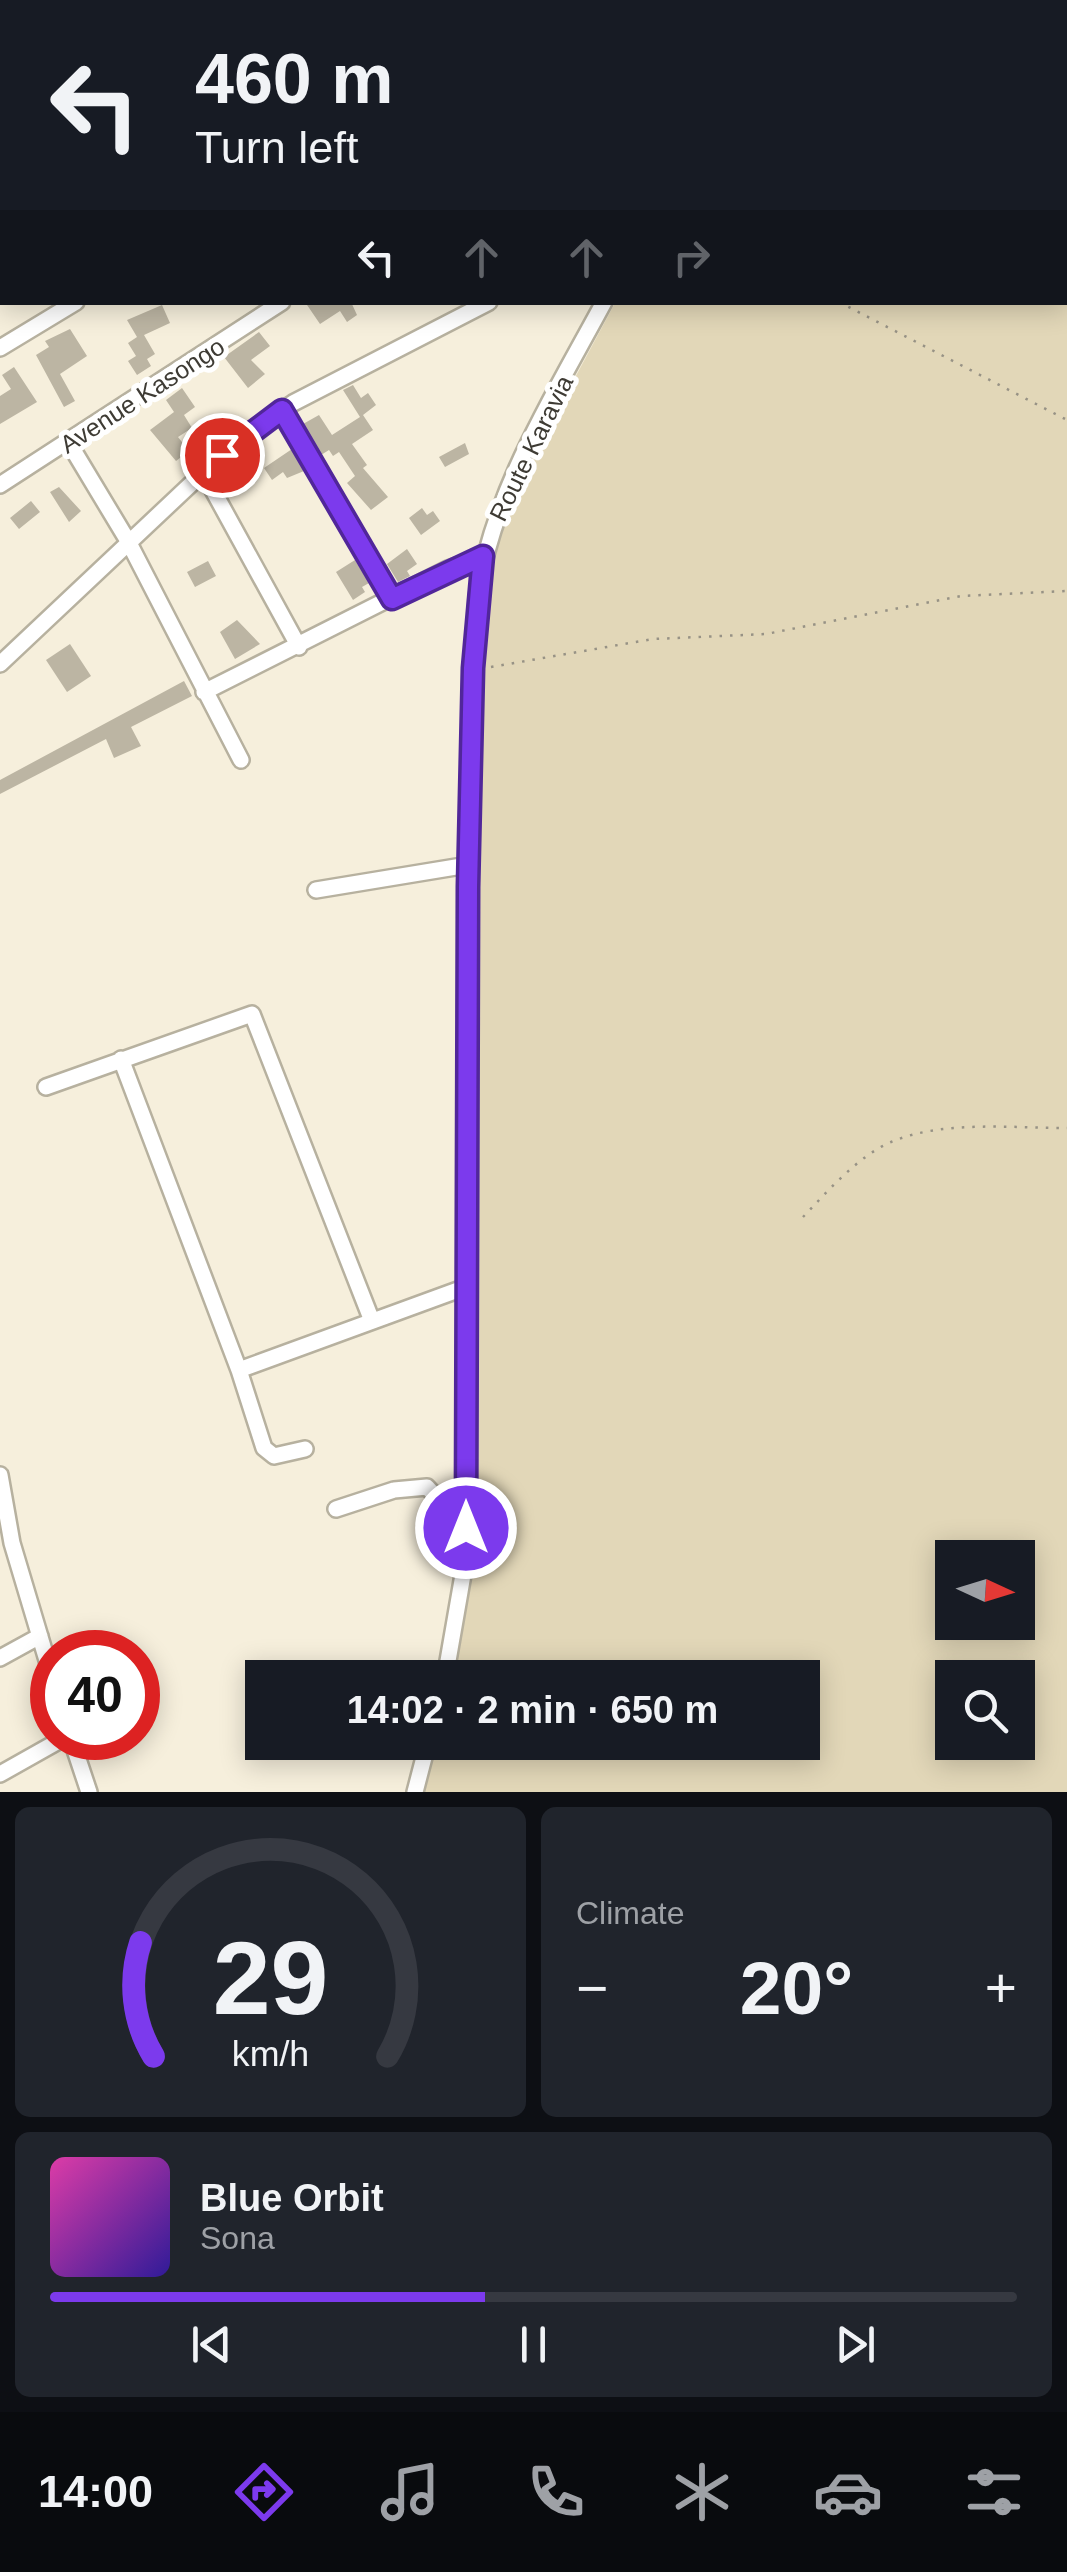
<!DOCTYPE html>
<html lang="en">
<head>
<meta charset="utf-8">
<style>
  :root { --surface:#171b24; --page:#20242c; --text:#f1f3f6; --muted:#9ea1a6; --line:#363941; --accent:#7c3aed }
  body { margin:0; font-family:Helvetica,sans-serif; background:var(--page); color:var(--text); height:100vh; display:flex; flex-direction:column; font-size:38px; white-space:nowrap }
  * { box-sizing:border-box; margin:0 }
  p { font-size:32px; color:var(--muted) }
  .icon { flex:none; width:55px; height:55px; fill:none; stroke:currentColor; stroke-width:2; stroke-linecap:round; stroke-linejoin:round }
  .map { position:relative; height:1792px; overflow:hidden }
  .details { display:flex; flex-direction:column; gap:15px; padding:15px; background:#0d0f14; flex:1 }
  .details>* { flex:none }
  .banner { position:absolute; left:0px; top:0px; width:1068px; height:305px; box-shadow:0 5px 25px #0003; background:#171b24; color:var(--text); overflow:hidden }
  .needle { width:65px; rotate:94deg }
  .tools { position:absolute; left:935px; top:1540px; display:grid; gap:20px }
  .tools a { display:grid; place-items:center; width:100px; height:100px; border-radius:0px; background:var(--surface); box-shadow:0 5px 25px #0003; font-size:50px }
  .speed { position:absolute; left:30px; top:1630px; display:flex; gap:20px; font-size:50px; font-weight:700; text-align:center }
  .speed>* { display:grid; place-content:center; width:130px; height:130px; border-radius:50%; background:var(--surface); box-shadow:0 5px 25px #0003; line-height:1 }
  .speed .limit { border:15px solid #d22; background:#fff; color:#111 }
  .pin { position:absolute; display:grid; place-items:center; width:85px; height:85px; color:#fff; margin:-42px; border:5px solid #fff; border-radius:50%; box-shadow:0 2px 10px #0007 }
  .me { position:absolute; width:110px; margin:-55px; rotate:0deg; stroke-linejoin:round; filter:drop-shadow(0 0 8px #0008) }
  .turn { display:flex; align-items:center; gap:35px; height:210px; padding:0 30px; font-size:45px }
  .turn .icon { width:130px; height:130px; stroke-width:2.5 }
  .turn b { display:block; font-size:70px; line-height:85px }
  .lanes { display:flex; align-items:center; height:95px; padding:0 30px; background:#0003; justify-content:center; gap:50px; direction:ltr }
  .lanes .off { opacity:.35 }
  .big { font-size:75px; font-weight:800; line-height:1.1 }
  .details .card { flex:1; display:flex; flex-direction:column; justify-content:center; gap:15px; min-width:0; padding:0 35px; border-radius:15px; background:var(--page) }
  .details .dial { align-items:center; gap:0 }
  .dial svg { height:260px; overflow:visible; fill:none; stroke:var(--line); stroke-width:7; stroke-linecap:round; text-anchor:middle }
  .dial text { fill:var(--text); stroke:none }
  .song { display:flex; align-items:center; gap:30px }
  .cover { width:120px; height:120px; border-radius:15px; background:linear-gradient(135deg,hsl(320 70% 55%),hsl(250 70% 35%)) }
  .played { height:10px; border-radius:5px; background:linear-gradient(90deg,var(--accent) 45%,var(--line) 45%) }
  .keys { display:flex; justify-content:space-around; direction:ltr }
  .heat { display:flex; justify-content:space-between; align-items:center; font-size:55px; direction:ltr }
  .details .tiles { flex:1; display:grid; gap:15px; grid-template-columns:1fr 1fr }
  .card:last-child { grid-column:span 2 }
  .trip { position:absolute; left:245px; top:1660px; width:575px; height:100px; border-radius:0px; background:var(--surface); box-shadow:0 5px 25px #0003; font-weight:800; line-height:100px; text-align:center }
  .tab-bar { display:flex; height:160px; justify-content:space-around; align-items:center; background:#090b0e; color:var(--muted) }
  .tab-bar .icon { width:70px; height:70px }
  .tab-bar .on { color:var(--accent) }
  .tab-bar b { font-size:45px; color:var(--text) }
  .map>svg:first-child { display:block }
</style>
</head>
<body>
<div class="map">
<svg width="1067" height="1792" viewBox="0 0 1067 1792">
  <rect width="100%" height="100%" fill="#f6efdc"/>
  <path fill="#e2d7b8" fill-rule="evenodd" d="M768,0H1067V1792H423L436,1743L802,1742V1678L452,1677L469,1573L478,685L486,579L509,501L615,303L1065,302V2ZM952,1558H1018V1622H952ZM952,1678H1018V1742H952Z"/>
  <path fill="#bcb5a3" d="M305,302H351L357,315L347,322L340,311L320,324Z
    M162,305L170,323L144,335L155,354L147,359L151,366L137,375L128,361L136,356L128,343L137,337L127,320Z
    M70,329L87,356L60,374L75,401L64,407L36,355L49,347L45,341Z
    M259,332L270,346L251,360L265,374L248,388L224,357Z
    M14,367L37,402L0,424V396L11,389L2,375Z
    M353,385L361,398L368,393L376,405L363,415L373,430L352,444L367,465L363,468L388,497L371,510L347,483L355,476L339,452L333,456L329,450L321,455L303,424L319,415L332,435L360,417L343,390Z
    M182,388L195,407L184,415L192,428L178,437L189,451L176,461L150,430L174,412L166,400Z
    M465,443L469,454L445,467L439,457Z
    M292,449L304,471L287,478L283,472L272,480L264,468Z
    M59,487L81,511L69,522L50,492Z
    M31,501L40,512L19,529L10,518Z
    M422,508L427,515L433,511L440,521L421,535L409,518Z
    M407,549L417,564L407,571L410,576L398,582L387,564Z
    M355,560L369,583L362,587L365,592L353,600L336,572Z
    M208,561L216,576L195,587L187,572Z
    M237,620L260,644L235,659L220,632Z
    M70,644L91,676L67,692L46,660Z
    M184,681L192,696L131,727L141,746L114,758L106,739L0,794V780Z"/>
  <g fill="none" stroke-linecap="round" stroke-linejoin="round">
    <defs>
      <path id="minor" d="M146,2L150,0
        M374,2L378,0
        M587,2L591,0
        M742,2L745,0
        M764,2L766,0
        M0,88L2,87
        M0,212L2,211
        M0,348L76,302
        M282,410L391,599
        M69,443L128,541L241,760
        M203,472L299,647
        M0,485L282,302
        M0,664L241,437L293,403L489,302
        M204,692L448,569L483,557
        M316,890L468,865
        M121,1059L239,1370L466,1287
        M46,1087L252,1014L372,1321
        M239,1370L264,1448L274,1456L305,1449
        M0,1475L12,1543L52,1677
        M336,1509L394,1490L427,1487L466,1529
        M0,1658L40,1636
        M445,1678L464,1569L468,887L477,597C494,489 553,397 604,302
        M71,1738L89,1792
        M0,1774L64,1738
        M415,1792L428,1742"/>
    </defs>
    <use href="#minor" stroke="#b7b19f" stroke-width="20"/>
    <path stroke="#979285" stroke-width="2.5" stroke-dasharray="2.5 8" stroke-linecap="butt" d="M839,302L1067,420
      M491,667L653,639L766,634L961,596L1067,591
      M803,1217C827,1192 858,1156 891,1142C943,1120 1011,1128 1067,1128"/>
    <use href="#minor" stroke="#fff" stroke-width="15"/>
  </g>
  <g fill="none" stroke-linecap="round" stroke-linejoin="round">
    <defs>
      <path id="route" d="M222,455L282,410L392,599L483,556L473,668L468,887L466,1528"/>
    </defs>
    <use href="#route" stroke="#51269a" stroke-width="25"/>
    <use href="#route" stroke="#7c3aed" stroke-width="18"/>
  </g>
  <g text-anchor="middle" stroke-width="10" stroke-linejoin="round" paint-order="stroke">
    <g font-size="25" fill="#3e3b34" stroke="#fff">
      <text transform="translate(142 395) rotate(-33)" y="9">Avenue Kasongo</text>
      <text transform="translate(531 448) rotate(-64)" y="9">Route Karavia</text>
    </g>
  </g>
</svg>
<div class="tools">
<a><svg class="needle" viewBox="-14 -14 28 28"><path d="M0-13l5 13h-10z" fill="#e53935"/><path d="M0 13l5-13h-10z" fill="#9ea1a6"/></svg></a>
<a><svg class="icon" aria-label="search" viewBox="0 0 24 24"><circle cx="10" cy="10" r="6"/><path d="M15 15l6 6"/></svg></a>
</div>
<div class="speed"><div class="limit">40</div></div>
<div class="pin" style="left:222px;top:455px;background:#d93025"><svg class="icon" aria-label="arrive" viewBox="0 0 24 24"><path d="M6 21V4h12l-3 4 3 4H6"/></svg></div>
<svg class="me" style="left:466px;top:1528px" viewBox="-20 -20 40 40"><circle r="17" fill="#7c3aed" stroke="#fff" stroke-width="3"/><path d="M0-11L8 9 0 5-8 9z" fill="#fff"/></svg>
<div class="trip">14:02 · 2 min · 650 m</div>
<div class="banner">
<div class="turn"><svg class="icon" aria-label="left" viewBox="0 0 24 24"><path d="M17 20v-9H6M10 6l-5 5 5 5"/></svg><div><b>460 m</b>Turn left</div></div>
<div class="lanes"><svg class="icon" aria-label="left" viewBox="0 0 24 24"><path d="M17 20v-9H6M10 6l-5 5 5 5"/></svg><svg class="icon off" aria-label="ahead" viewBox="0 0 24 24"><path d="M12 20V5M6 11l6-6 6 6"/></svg><svg class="icon off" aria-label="ahead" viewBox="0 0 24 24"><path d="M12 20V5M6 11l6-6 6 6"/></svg><svg class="icon off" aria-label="right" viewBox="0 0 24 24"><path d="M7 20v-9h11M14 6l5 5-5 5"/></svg></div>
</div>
</div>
<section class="details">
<div class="tiles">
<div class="card dial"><svg viewBox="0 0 100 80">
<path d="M14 69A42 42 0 1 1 86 69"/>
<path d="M14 69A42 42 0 0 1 10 34" stroke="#7c3aed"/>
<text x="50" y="56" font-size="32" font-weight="700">29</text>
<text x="50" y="72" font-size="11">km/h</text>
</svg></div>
<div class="card"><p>Climate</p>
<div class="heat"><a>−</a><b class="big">20°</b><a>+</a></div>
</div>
<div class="card">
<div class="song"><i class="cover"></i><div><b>Blue Orbit</b><p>Sona</p></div></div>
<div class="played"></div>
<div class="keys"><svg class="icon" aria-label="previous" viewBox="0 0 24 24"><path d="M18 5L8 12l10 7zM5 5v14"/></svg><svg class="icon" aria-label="pause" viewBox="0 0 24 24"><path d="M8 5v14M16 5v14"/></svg><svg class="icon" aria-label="next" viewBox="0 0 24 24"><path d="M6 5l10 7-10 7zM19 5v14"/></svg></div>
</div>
</div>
</section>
<nav class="tab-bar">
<b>14:00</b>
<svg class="icon on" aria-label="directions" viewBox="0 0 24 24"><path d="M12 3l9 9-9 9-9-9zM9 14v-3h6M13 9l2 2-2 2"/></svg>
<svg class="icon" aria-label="music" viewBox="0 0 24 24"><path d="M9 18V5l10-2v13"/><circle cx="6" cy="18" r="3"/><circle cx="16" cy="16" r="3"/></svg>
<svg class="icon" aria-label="phone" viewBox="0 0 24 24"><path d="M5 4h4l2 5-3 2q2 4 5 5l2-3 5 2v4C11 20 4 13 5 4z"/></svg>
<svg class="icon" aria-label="climate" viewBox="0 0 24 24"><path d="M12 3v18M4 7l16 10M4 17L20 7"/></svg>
<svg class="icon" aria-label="car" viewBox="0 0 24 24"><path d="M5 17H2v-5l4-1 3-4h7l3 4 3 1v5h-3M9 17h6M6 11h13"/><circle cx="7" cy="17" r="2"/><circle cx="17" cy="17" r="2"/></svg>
<svg class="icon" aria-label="filters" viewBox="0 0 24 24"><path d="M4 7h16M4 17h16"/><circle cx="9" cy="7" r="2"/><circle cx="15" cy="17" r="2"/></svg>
</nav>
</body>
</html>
